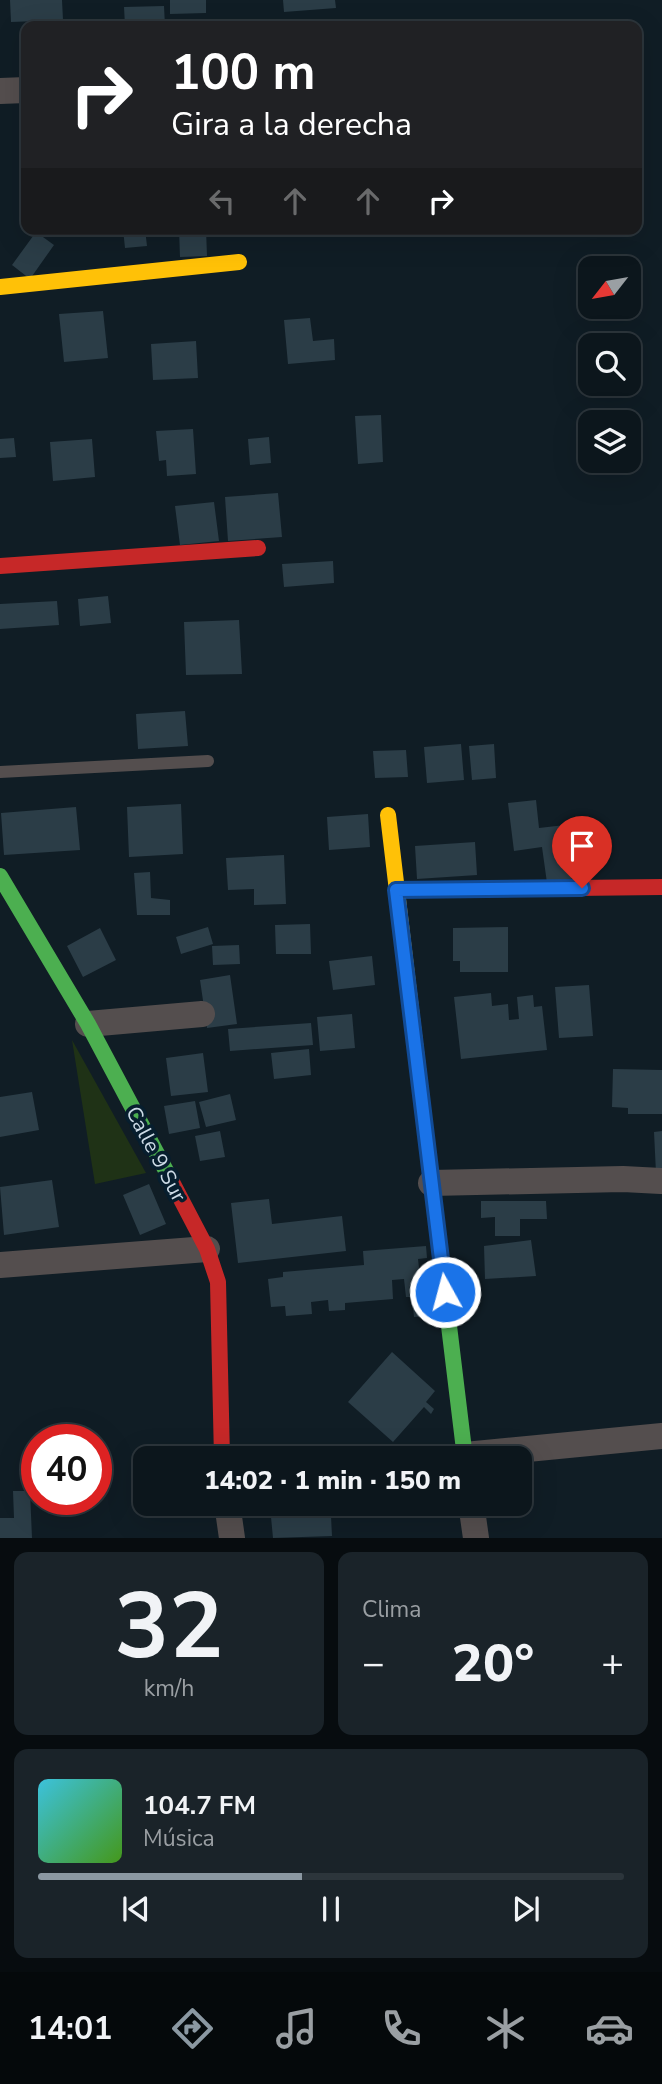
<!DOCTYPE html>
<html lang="es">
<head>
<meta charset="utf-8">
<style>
  :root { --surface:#0c161c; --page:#1a2329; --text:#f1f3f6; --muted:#9a9fa3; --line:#2c353b; --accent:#8b98a2 }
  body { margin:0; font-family:"Nunito Sans",sans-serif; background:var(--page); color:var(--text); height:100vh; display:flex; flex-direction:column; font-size:26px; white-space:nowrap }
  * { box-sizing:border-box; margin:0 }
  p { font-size:23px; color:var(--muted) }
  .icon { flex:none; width:38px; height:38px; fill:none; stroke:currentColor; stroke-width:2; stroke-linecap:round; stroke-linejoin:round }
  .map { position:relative; height:1538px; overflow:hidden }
  .details { display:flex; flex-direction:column; gap:14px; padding:14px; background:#070c0f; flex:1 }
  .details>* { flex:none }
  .guide { position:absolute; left:21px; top:21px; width:621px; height:214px; border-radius:14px; box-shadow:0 7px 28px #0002,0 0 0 2px var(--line); background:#202124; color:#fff; overflow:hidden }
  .needle { width:46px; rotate:239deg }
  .tools { position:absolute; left:578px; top:256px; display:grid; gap:14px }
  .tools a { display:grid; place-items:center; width:63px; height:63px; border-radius:14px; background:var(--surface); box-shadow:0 7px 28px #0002,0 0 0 2px var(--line); font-size:35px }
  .speed { position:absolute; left:21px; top:1424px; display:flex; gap:14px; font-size:35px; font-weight:700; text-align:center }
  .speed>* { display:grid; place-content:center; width:91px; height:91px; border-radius:50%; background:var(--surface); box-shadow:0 7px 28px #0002,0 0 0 2px var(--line); line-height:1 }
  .speed .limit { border:10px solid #d22; background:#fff; color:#111 }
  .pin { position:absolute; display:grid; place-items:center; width:60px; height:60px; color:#fff; margin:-72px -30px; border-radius:50% 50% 50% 0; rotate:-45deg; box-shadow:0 0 7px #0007 }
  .pin .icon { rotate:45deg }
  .me { position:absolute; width:77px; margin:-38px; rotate:353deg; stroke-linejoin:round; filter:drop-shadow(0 0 5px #0008) }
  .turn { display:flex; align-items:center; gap:24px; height:147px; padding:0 35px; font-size:32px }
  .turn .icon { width:91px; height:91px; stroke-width:2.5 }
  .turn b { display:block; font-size:49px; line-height:60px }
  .lanes { display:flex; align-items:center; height:66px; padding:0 35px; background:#0003; justify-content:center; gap:35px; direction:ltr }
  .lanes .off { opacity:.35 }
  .big { font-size:52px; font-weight:800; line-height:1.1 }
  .details .widget { flex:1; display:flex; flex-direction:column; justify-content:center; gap:10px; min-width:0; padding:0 24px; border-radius:14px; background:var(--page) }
  .details .dial { align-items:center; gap:0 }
  .dial b { font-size:91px; line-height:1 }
  .song { display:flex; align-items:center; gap:21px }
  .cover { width:84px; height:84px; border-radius:10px; background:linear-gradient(135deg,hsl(190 70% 55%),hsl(100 70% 35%)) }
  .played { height:7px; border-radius:4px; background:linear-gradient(90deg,var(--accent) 45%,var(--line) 45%) }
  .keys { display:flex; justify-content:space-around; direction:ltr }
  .heat { display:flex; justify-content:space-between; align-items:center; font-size:38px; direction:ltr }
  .details .tiles { flex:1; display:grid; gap:14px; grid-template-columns:1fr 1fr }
  .widget:last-child { grid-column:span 2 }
  .trip { position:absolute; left:133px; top:1446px; width:399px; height:70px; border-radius:14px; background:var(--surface); box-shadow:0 7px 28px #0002,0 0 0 2px var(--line); font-weight:800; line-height:70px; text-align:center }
  .dock { display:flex; height:112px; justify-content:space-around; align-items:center; background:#05090b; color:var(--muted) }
  .dock .icon { width:49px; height:49px }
  .dock .selected { color:var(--accent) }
  .dock b { font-size:32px; color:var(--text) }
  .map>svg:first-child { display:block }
</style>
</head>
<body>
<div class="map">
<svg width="662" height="1538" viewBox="0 0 662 1538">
  <rect width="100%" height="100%" fill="#101d25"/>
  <path fill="#1f3216" d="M72,1040L146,1173L95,1184Z"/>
  <path fill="#2b3d47" d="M10,0H62L63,20L11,22Z
    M170,0H206V13L170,14Z
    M283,0H335L336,8L284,12Z
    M164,6L165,26H125L124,7Z
    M123,229H145L147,246L125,248Z
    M179,229H206L207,256L180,257Z
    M36,232L54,245L30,279L12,265Z
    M103,311L108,358L64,362L59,314Z
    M310,318L313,341L334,339L335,360L288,364L284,320Z
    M196,341L198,378L153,380L151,344Z
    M381,415L383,462L358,464L355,416Z
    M193,429L196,474L167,476L166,460L159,461L156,431Z
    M269,437L271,463L250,465L248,439Z
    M14,438L16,457L0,458V439Z
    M92,439L95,477L53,481L50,442Z
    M278,493L282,537L228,541L225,497Z
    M214,502L219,541L180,545L175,506Z
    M333,561L334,583L284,587L282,564Z
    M108,596L111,623L80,626L78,599Z
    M57,601L59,625L0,629V604Z
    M239,620L242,674L186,675L184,622Z
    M185,711L188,746L138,749L136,714Z
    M461,744L464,780L427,783L424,747Z
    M494,744L496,778L472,780L469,746Z
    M406,750L408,777L375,778L373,751Z
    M536,800L539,828L565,825L572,881L547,883L542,847L514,851L508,803Z
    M181,804L183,854L129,857L127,807Z
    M76,807L80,850L4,855L1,813Z
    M368,814L370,847L329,850L327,817Z
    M475,842L477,875L417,879L415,846Z
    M284,855L286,904L254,905V889L228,890L226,858Z
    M150,872L151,898L170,900V915H137L134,873Z
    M310,924L311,954H276L275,925Z
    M208,927L213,944L181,954L176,937Z
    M508,927V972H460V961H453V928Z
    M100,928L116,960L83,977L67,946Z
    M239,945L240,964L213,965L212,946Z
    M372,956L375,985L333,990L329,961Z
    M230,975L237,1024L207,1028L200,980Z
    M589,985L593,1036L559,1038L555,987Z
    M491,993L492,1006L508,1004L509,1020L519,1019L517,997L533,995L534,1007L542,1006L547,1050L461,1059L454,997Z
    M352,1014L355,1048L320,1051L317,1017Z
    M311,1023L313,1045L230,1051L228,1029Z
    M309,1049L311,1075L274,1079L271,1053Z
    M203,1053L208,1092L171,1096L166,1058Z
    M613,1069L662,1070V1114H628V1108L612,1107Z
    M32,1092L39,1130L0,1137V1097Z
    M230,1094L236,1120L206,1127L199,1102Z
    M195,1101L200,1128L169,1134L164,1106Z
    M220,1131L225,1157L200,1161L195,1136Z
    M662,1131V1173H656L654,1132Z
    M52,1180L59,1227L4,1235L0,1187Z
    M149,1184L166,1224L140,1235L123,1195Z
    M269,1199L272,1224L342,1216L346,1251L238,1263L231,1203Z
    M481,1201H546L547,1219H520V1236H495V1217L481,1218Z
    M531,1240L536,1276L485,1279L484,1246Z
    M426,1246L427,1258L418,1259L421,1285L426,1284L429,1316L414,1317L412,1297H406L404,1279L392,1280L393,1299L345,1303V1310L329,1311L328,1300L311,1302L312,1314L286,1316L285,1306L271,1307L268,1279L283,1277V1272L364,1265L363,1251Z
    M392,1352L435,1391L426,1402L434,1409L431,1414L424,1407L393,1442L348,1402Z
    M13,1491H30L32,1538H0V1518H14Z
    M305,1503H357L358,1514L331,1516L332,1536L273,1538L271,1517L305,1515Z"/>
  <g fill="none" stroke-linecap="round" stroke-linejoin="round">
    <path stroke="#544e4e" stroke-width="12" d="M0,772L208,761"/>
    <path stroke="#544e4e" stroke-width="26" d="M0,91L26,90
      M88,1024L202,1014
      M431,1183L623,1179L661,1181
      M0,1265L207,1249
      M465,1455L662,1436
      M227,1503L232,1538
      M471,1503L476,1538"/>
    <path stroke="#4caf50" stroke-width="16" d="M0,876L88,1024L172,1182
      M427,1144L465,1458"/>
    <path stroke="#ffc107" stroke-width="16" d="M0,287L239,262
      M388,815L427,1144"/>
    <path stroke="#c62828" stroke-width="16" d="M0,566L258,548
      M396,890L662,887
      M172,1182L207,1249L218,1282L222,1458"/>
  </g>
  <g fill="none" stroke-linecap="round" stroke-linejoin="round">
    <defs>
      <path id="route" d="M445,1292L396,890L582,888"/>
    </defs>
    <use href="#route" stroke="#114b97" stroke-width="18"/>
    <use href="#route" stroke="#1a73e8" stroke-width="12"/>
  </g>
  <g text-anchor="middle" stroke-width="7" stroke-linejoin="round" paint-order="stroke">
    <g font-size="21" fill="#cddbe6" stroke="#071e2e">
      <text transform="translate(156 1154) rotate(62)" y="7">Calle 9 Sur</text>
    </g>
  </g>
</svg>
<div class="tools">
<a><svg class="needle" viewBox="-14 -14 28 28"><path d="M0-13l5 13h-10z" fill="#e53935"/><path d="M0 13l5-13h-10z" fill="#9a9fa3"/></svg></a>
<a><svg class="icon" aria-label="search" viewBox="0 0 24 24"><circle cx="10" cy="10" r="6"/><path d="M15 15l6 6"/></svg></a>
<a><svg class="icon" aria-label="layers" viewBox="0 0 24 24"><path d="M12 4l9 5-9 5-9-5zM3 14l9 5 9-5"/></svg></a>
</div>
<div class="speed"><div class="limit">40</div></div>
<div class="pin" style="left:582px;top:888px;background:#d93025"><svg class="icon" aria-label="arrive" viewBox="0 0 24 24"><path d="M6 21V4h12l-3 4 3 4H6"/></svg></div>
<svg class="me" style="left:445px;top:1292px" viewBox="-20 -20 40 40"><circle r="17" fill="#1a73e8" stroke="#fff" stroke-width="3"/><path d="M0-11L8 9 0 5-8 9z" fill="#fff"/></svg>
<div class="trip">14:02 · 1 min · 150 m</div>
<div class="guide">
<div class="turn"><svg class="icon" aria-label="right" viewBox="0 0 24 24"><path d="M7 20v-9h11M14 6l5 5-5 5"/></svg><div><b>100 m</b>Gira a la derecha</div></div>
<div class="lanes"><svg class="icon off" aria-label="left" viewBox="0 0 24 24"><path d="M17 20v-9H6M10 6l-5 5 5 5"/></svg><svg class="icon off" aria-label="ahead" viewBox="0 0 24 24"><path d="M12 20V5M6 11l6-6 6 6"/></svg><svg class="icon off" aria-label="ahead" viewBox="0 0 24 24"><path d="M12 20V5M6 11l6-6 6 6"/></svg><svg class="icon" aria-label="right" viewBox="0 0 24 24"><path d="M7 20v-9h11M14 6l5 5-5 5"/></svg></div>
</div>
</div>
<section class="details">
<div class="tiles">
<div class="widget dial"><b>32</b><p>km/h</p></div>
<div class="widget"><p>Clima</p>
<div class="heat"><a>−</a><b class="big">20°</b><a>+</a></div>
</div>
<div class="widget">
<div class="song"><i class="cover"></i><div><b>104.7 FM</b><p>Música</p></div></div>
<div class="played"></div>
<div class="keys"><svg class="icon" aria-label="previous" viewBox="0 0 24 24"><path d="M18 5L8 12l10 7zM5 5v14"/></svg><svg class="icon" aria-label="pause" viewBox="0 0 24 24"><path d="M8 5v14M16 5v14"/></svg><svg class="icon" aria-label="next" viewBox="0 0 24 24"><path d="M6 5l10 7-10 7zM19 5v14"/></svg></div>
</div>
</div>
</section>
<nav class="dock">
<b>14:01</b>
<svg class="icon selected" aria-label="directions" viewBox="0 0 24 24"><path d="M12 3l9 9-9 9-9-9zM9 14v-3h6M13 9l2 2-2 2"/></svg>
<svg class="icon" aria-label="music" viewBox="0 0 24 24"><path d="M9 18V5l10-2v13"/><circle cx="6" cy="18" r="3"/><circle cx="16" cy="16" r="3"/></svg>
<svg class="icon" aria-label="phone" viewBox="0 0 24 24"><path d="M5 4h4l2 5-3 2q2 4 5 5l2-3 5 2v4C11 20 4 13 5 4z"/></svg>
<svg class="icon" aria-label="climate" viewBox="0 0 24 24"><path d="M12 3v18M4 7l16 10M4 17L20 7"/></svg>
<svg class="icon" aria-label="car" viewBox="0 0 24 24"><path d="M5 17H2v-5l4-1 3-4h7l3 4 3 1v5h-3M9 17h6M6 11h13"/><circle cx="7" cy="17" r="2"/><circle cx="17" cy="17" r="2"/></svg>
</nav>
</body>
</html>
